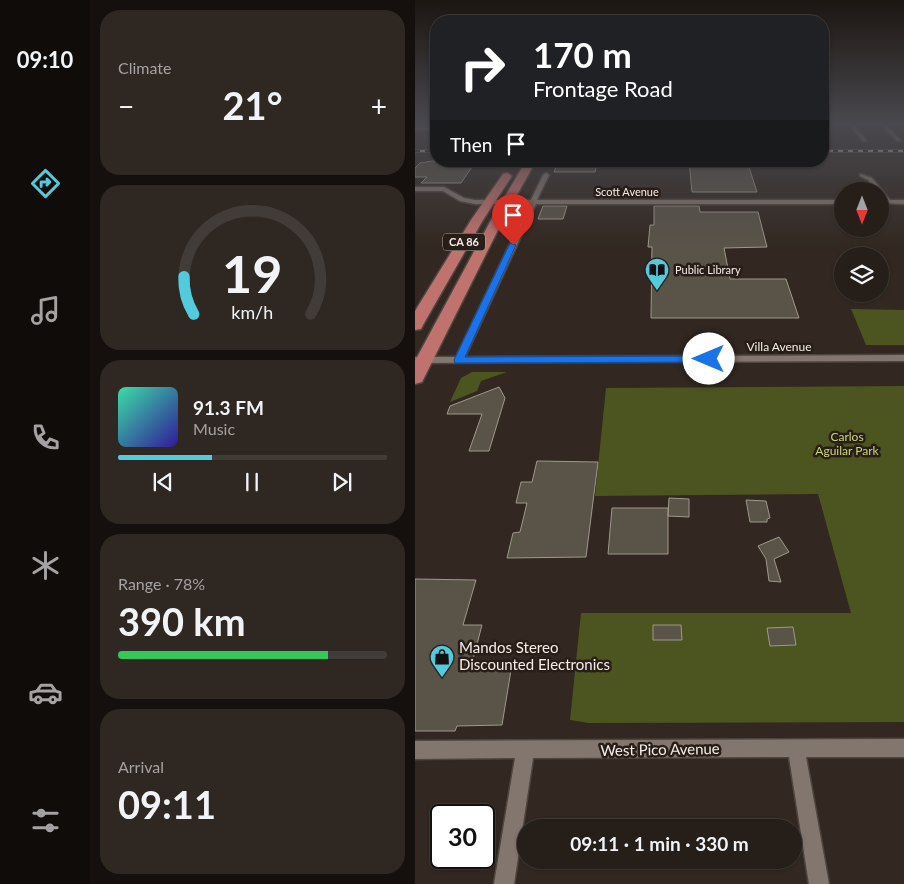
<!DOCTYPE html>
<html lang="en">
<head>
<meta charset="utf-8">
<style>
  :root { --surface:#261e19; --page:#2e2722; --text:#f1f3f6; --muted:#a4a2a2; --line:#423c38; --accent:#54cadd }
  body { margin:0; font-family:Lato,sans-serif; background:var(--page); color:var(--text); height:100vh; display:flex; flex-direction:column; font-size:19px; white-space:nowrap }
  * { box-sizing:border-box; margin:0 }
  p { font-size:16px; color:var(--muted) }
  .icon { flex:none; width:28px; height:28px; fill:none; stroke:currentColor; stroke-width:2; stroke-linecap:round; stroke-linejoin:round }
  .map { position:relative; flex:1; overflow:hidden }
  .sheet { display:flex; flex-direction:column; gap:10px; padding:10px; background:#15100e; width:325px }
  .sheet>* { flex:none }
  .guide { position:absolute; left:15px; top:15px; width:399px; height:152px; border-radius:20px; box-shadow:0 1px 4px #0004,0 0 0 1px var(--line); background:#202124; color:#fff; overflow:hidden }
  .needle { width:32px; rotate:180deg }
  .tools { position:absolute; left:419px; top:182px; display:grid; gap:10px }
  .tools a { display:grid; place-items:center; width:55px; height:55px; border-radius:50%; background:var(--surface); box-shadow:0 1px 4px #0004,0 0 0 1px var(--line); font-size:25px }
  .speed { position:absolute; left:15px; top:804px; display:flex; gap:10px; font-size:25px; font-weight:700; text-align:center }
  .speed>* { display:grid; place-content:center; width:65px; height:65px; border-radius:50%; background:var(--surface); box-shadow:0 1px 4px #0004,0 0 0 1px var(--line); line-height:1 }
  .speed .limit { border:2px solid #111; border-radius:8px; background:#fff; color:#111 }
  .pin { position:absolute; display:grid; place-items:center; width:42px; height:42px; color:#fff; margin:-51px -21px; border-radius:50% 50% 50% 0; rotate:-45deg; box-shadow:0 0 5px #0007 }
  .pin .icon { rotate:45deg }
  .me { position:absolute; width:55px; margin:-28px; rotate:270deg; stroke-linejoin:round; filter:drop-shadow(0 0 4px #0008) }
  .turn { display:flex; align-items:center; gap:18px; height:105px; padding:0 20px; font-size:22px }
  .turn .icon { width:65px; height:65px; stroke-width:2.5 }
  .turn b { display:block; font-size:35px; line-height:42px }
  .then { display:flex; align-items:center; height:48px; padding:0 20px; background:#0003; gap:10px; font-size:19px }
  .big { font-size:38px; font-weight:700; line-height:1.1 }
  .sheet .widget { flex:1; display:flex; flex-direction:column; justify-content:center; gap:8px; min-width:0; padding:0 18px; border-radius:20px; background:var(--page) }
  .sheet .dial { align-items:center; gap:0 }
  .dial svg { height:130px; overflow:visible; fill:none; stroke:var(--line); stroke-width:7; stroke-linecap:round; text-anchor:middle }
  .dial text { fill:var(--text); stroke:none }
  .song { display:flex; align-items:center; gap:15px }
  .cover { width:60px; height:60px; border-radius:8px; background:linear-gradient(135deg,hsl(160 70% 55%),hsl(250 70% 35%)) }
  .played { height:5px; border-radius:2px; background:linear-gradient(90deg,var(--accent) 35%,var(--line) 35%) }
  .keys { display:flex; justify-content:space-around; direction:ltr }
  .heat { display:flex; justify-content:space-between; align-items:center; font-size:28px; direction:ltr }
  .charge { height:8px; border-radius:4px; background:linear-gradient(90deg,#34c759 78%,var(--line) 0) }
  .trip { position:absolute; left:102px; top:819px; width:285px; height:50px; border-radius:25px; background:var(--surface); box-shadow:0 1px 4px #0004,0 0 0 1px var(--line); font-weight:700; line-height:50px; text-align:center }
  main { display:flex; flex:1; min-height:0 }
  .tab-bar { display:flex; flex-direction:column; width:90px; justify-content:space-around; align-items:center; background:#0f0c0a; color:var(--muted) }
  .tab-bar .icon { width:35px; height:35px }
  .tab-bar .active { color:var(--accent) }
  .tab-bar b { font-size:22px; color:var(--text) }
  .map>svg:first-child { display:block }
</style>
</head>
<body>
<main>
<nav class="tab-bar">
<b>09:10</b>
<svg class="icon active" aria-label="directions" viewBox="0 0 24 24"><path d="M12 3l9 9-9 9-9-9zM9 14v-3h6M13 9l2 2-2 2"/></svg>
<svg class="icon" aria-label="music" viewBox="0 0 24 24"><path d="M9 18V5l10-2v13"/><circle cx="6" cy="18" r="3"/><circle cx="16" cy="16" r="3"/></svg>
<svg class="icon" aria-label="phone" viewBox="0 0 24 24"><path d="M5 4h4l2 5-3 2q2 4 5 5l2-3 5 2v4C11 20 4 13 5 4z"/></svg>
<svg class="icon" aria-label="climate" viewBox="0 0 24 24"><path d="M12 3v18M4 7l16 10M4 17L20 7"/></svg>
<svg class="icon" aria-label="car" viewBox="0 0 24 24"><path d="M5 17H2v-5l4-1 3-4h7l3 4 3 1v5h-3M9 17h6M6 11h13"/><circle cx="7" cy="17" r="2"/><circle cx="17" cy="17" r="2"/></svg>
<svg class="icon" aria-label="filters" viewBox="0 0 24 24"><path d="M4 7h16M4 17h16"/><circle cx="9" cy="7" r="2"/><circle cx="15" cy="17" r="2"/></svg>
</nav>
<section class="sheet">
<div class="widget"><p>Climate</p>
<div class="heat"><a>−</a><b class="big">21°</b><a>+</a></div>
</div>
<div class="widget dial"><svg viewBox="0 0 100 80">
<path d="M14 69A42 42 0 1 1 86 69"/>
<path d="M14 69A42 42 0 0 1 8 46" stroke="#54cadd"/>
<text x="50" y="56" font-size="32" font-weight="700">19</text>
<text x="50" y="72" font-size="11">km/h</text>
</svg></div>
<div class="widget">
<div class="song"><i class="cover"></i><div><b>91.3 FM</b><p>Music</p></div></div>
<div class="played"></div>
<div class="keys"><svg class="icon" aria-label="previous" viewBox="0 0 24 24"><path d="M18 5L8 12l10 7zM5 5v14"/></svg><svg class="icon" aria-label="pause" viewBox="0 0 24 24"><path d="M8 5v14M16 5v14"/></svg><svg class="icon" aria-label="next" viewBox="0 0 24 24"><path d="M6 5l10 7-10 7zM19 5v14"/></svg></div>
</div>
<div class="widget"><p>Range · 78%</p><b class="big">390 km</b><div class="charge"></div></div>
<div class="widget"><p>Arrival</p><b class="big">09:11</b></div>
</section>
<div class="map">
<svg width="489" height="884" viewBox="0 0 489 884">
  <rect width="100%" height="100%" fill="#322821"/>
  <path fill="#4c5420" d="M436,309L489,310V345H451Z
    M57,372H92L66,381L62,391L35,402L46,378Z
    M489,386V722L174,723L155,720L166,613H436L403,494L180,496L191,388Z"/>
  <path fill="#595348" stroke="#9f998c" d="M17,161H61L46,183H6L12,177H0V168L5,163Z
    M143,161H183L180,172H139Z
    M274,161H332L342,192H277Z
    M128,206H152L148,219H123Z
    M239,206H284L285,212H343L352,247L309,248L315,279H371L384,318H236L237,247H233L235,225H239Z
    M84,387L90,398L74,451H54L67,414H32L35,406Z
    M122,461L183,462L171,557L92,558L98,533L105,532L112,503H101L106,482H117Z
    M254,498L274,499V517L253,516Z
    M331,500L351,501L355,518L352,519V522H335Z
    M197,508H253V554H193Z
    M364,537L374,552L359,559L366,582L354,581L351,559L343,546Z
    M0,579L61,580L48,625H67L55,671L96,670L87,725L42,726L40,731H0Z
    M238,625H266L267,640H238Z
    M378,627L381,645L355,646L352,628Z"/>
  <g fill="none" stroke-linecap="round" stroke-linejoin="round">
    <defs>
      <path id="street" d="M433,123H437L452,141H448Z
        M465,123H469L486,141H482Z
        M0,128H21V130H0Z
        M131,173L134,175L122,200H428V204H121L50,357L489,355V361L0,363V357H41L114,204H60L45,201L28,191H0V187H29L49,198L60,200H116L128,175Z
        M445,174L457,178L475,200H489V204L465,203V201L468,200L465,196V191H461L453,180L445,176Z
        M489,739V757H391L414,884H394L374,757L118,758L99,884H79L100,758L0,759V741Z"/>
      <path id="highway" d="M111,161H121L88,220L7,382L0,384V361L76,220Z
        M92,173L97,176L68,220L8,325L6,329L0,330V311L56,220L88,174Z"/>
    </defs>
    <use href="#street" stroke="#4e453f" stroke-width="3"/>
    <use href="#highway" stroke="#4e453f" stroke-width="3"/>
    <use href="#street" fill="#83766e" fill-rule="evenodd"/>
    <use href="#highway" fill="#c0726e" fill-rule="evenodd"/>
    <defs>
      <path id="rail" d="M0,151H21
        M408,151H489"/>
    </defs>
    <use href="#rail" stroke="#d4ccc7" stroke-width="2.5"/>
    <use href="#rail" stroke="#281e17" stroke-width="2" stroke-dasharray="5" stroke-linecap="butt"/>
  </g>
  <linearGradient id="sky" x2="0" y2="1"><stop stop-color="#1c1612"/><stop offset="0.5" stop-color="#49484e"/><stop offset="1" stop-color="#49484e" stop-opacity="0"/></linearGradient>
  <rect width="489" height="247" fill="url(#sky)"/>
  <path fill="#1a73e8" stroke="#114b97" d="M95,243L101,245L50,357L294,356L299,359L294,362L40,363L39,360Z"/>
  <defs>
    <symbol id="library-pin" viewBox="-11 -11 22 30"><path d="M0 17L-7.5 6A9.5 9.5 0 1 1 7.5 6Z" fill="#54cadd" stroke="#281e17"/><path d="M-6-4Q-3-5.5-.7-3.5V5Q-3 3-6 4ZM6-4Q3-5.5 .7-3.5V5Q3 3 6 4Z" fill="#111"/></symbol>
    <symbol id="shop-pin" viewBox="-11 -11 22 30"><path d="M0 17L-7.5 6A9.5 9.5 0 1 1 7.5 6Z" fill="#54cadd" stroke="#281e17"/><path d="M-5-2.5h2.3a2.7 3.5 0 0 1 5.4 0H5L5.5 6h-11ZM-1.5-2.5h3a1.5 2.3 0 0 0-3 0Z" fill="#111"/></symbol>
  </defs>
  <g fill-rule="evenodd">
    <use href="#library-pin" x="228" y="256" width="28" height="38"/>
    <use href="#shop-pin" x="13" y="643" width="28" height="38"/>
  </g>
  <g text-anchor="middle" stroke-width="5" stroke-linejoin="round" paint-order="stroke">
    <g font-size="11" fill="#f4ece8" stroke="#281e17">
      <text x="212" y="196">Scott Avenue</text>
    </g>
    <rect fill="#281e17" stroke="#b7aea9" stroke-width="1" x="28" y="233.5" width="42" height="17" rx="4"/>
    <g font-size="11" font-weight="bold" fill="#f4ece8">
      <text x="49" y="246">CA 86</text>
    </g>
    <g font-size="11" fill="#f4ece8" stroke="#281e17" text-anchor="start">
      <text x="260" y="274">Public Library</text>
    </g>
    <g font-size="12" fill="#f4ece8" stroke="#281e17">
      <text x="364" y="351">Villa Avenue</text>
    </g>
    <g font-size="12" fill="#c7d870" stroke="#281e17">
      <text x="432" y="441">Carlos<tspan x="432" dy="14">Aguilar Park</tspan></text>
    </g>
    <g font-size="15" fill="#f4ece8" stroke="#281e17" text-anchor="start">
      <text x="44" y="653">Mandos Stereo<tspan x="44" dy="17">Discounted Electronics</tspan></text>
    </g>
    <g font-size="15" fill="#f4ece8" stroke="#281e17">
      <text transform="translate(245 750) rotate(-1)" y="5">West Pico Avenue</text>
    </g>
  </g>
</svg>
<div class="tools">
<a><svg class="needle" viewBox="-14 -14 28 28"><path d="M0-13l5 13h-10z" fill="#e53935"/><path d="M0 13l5-13h-10z" fill="#a4a2a2"/></svg></a>
<a><svg class="icon" aria-label="layers" viewBox="0 0 24 24"><path d="M12 4l9 5-9 5-9-5zM3 14l9 5 9-5"/></svg></a>
</div>
<div class="speed"><div class="limit">30</div></div>
<div class="pin" style="left:98px;top:245px;background:#d93025"><svg class="icon" aria-label="arrive" viewBox="0 0 24 24"><path d="M6 21V4h12l-3 4 3 4H6"/></svg></div>
<svg class="me" style="left:294px;top:359px" viewBox="-20 -20 40 40"><circle r="19" fill="#fff"/><path d="M0-13L10 11 0 6-10 11z" fill="#1a73e8"/></svg>
<div class="trip">09:11 · 1 min · 330 m</div>
<div class="guide">
<div class="turn"><svg class="icon" aria-label="right" viewBox="0 0 24 24"><path d="M7 20v-9h11M14 6l5 5-5 5"/></svg><div><b>170 m</b>Frontage Road</div></div>
<div class="then">Then<svg class="icon" aria-label="arrive" viewBox="0 0 24 24"><path d="M6 21V4h12l-3 4 3 4H6"/></svg></div>
</div>
</div>
</main>
</body>
</html>
